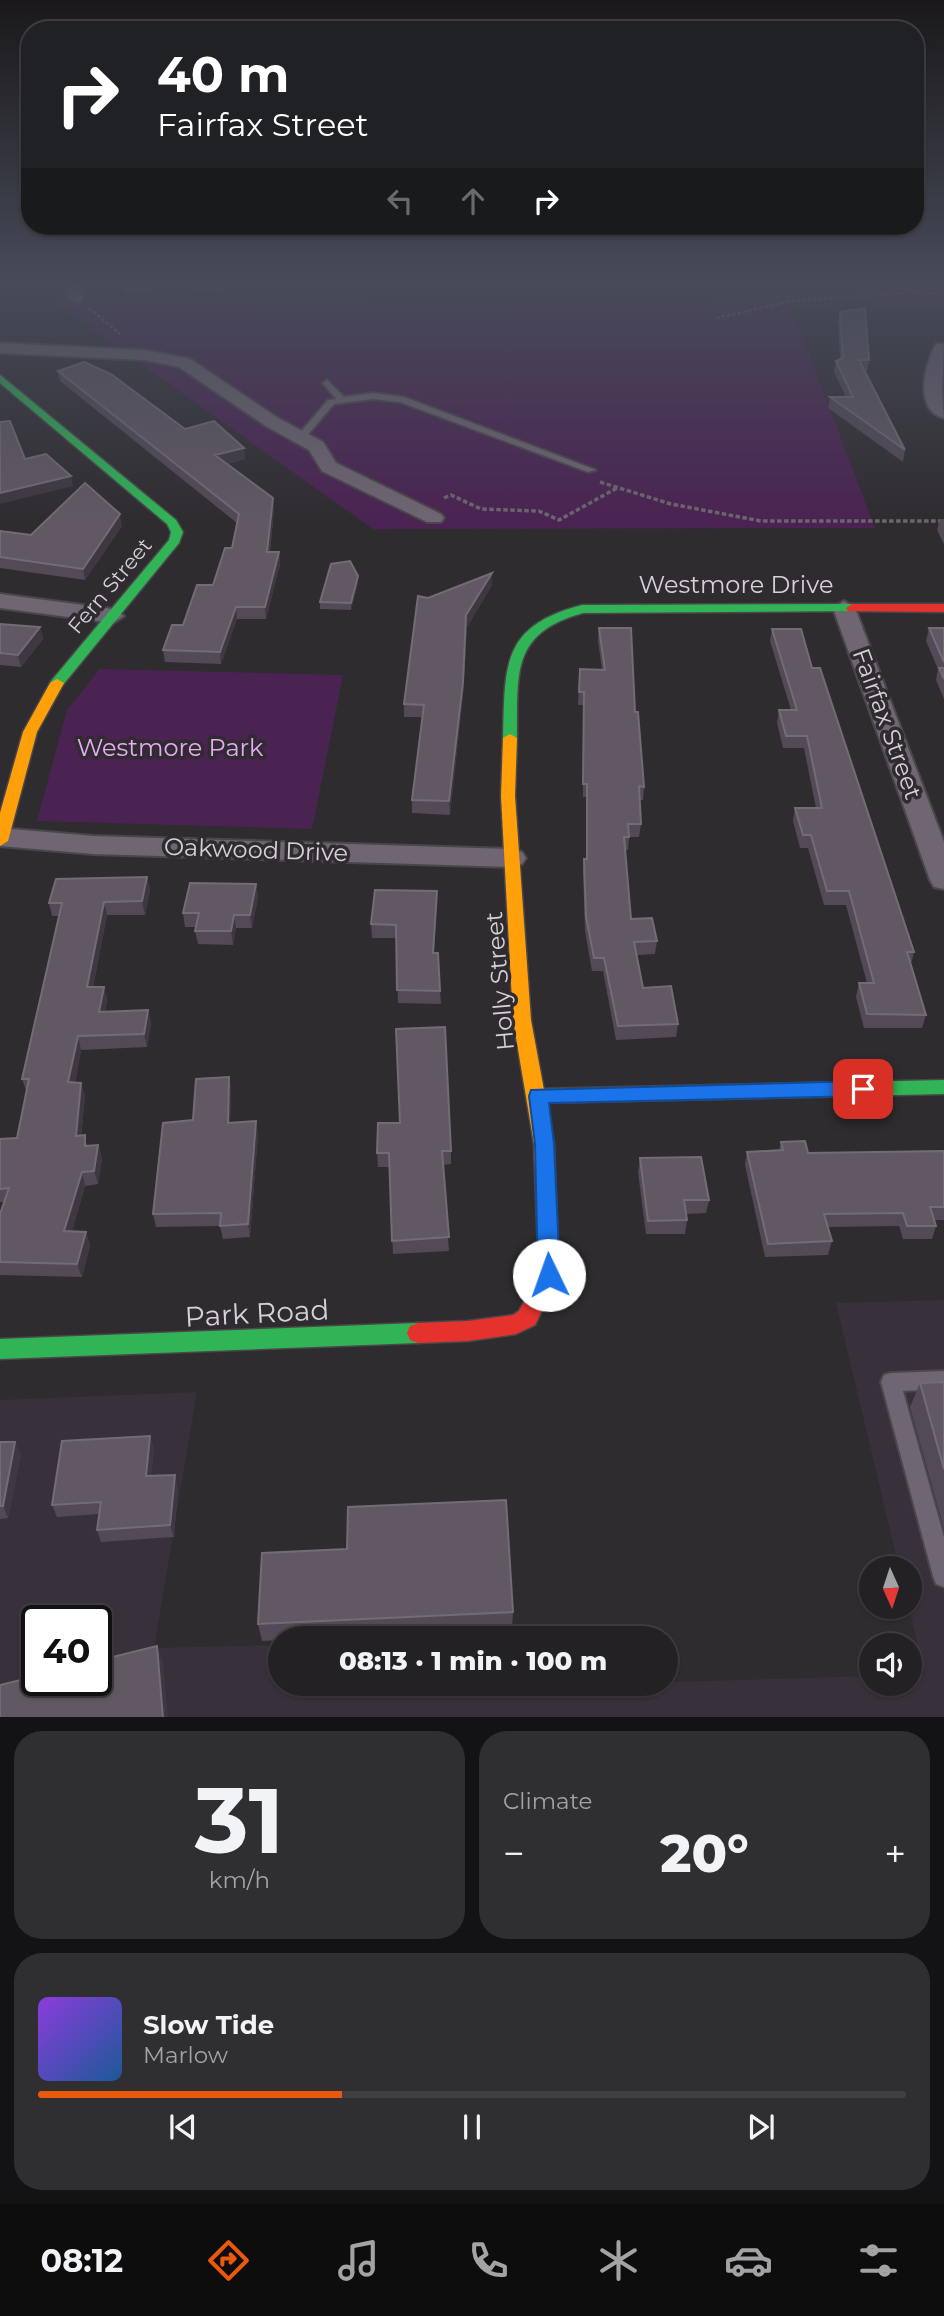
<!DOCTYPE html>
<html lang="en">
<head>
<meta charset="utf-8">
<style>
  :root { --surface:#232124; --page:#2f2e31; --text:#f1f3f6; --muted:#a3a3a6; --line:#403e41; --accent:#ea580c }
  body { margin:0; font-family:Montserrat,sans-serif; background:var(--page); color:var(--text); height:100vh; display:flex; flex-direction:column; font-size:26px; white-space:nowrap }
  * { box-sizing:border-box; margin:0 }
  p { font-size:23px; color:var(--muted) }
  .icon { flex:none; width:38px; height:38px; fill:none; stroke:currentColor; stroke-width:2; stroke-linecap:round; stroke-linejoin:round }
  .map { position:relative; height:1717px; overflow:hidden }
  .side { display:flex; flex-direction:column; gap:14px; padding:14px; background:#131214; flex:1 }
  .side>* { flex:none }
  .top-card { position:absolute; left:21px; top:21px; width:903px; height:214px; border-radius:28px; box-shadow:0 2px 5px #0004,0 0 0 2px var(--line); background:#202124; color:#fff; overflow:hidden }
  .needle { width:46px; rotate:177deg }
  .tools { position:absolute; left:859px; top:1556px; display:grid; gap:14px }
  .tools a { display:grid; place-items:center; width:63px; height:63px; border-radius:50%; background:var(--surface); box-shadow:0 2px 5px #0004,0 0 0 2px var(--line); font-size:35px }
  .speed { position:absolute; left:21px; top:1605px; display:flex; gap:14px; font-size:35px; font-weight:700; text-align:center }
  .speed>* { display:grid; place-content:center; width:91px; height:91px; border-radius:50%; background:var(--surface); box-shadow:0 2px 5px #0004,0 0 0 2px var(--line); line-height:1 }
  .speed .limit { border:4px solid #111; border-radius:10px; background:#fff; color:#111 }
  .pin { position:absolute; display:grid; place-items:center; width:60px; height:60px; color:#fff; margin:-30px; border-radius:14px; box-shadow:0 4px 10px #0006 }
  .me { position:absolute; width:77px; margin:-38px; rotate:357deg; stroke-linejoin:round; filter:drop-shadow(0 0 5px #0008) }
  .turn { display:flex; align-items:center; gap:24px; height:147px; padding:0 21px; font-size:32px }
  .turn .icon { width:91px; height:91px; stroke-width:2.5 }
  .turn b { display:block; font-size:49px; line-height:60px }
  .lanes { display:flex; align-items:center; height:66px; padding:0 21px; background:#0003; justify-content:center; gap:35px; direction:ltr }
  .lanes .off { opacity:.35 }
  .big { font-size:52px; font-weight:800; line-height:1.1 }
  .side .tile { flex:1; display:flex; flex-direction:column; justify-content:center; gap:10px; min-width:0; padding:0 24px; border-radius:28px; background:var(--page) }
  .side .dial { align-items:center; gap:0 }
  .dial b { font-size:91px; line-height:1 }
  .song { display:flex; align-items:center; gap:21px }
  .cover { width:84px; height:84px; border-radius:10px; background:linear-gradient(135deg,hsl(270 70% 55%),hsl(210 70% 35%)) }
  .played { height:7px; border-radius:4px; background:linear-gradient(90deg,var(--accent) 35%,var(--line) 35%) }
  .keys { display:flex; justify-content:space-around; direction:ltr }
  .heat { display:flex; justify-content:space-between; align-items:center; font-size:38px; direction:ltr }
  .side .tiles { flex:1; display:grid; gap:14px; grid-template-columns:1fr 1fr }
  .tile:last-child { grid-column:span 2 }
  .trip { position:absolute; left:268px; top:1626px; width:410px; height:70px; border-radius:35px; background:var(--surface); box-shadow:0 2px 5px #0004,0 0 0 2px var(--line); font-weight:800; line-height:70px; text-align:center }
  .tab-bar { display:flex; height:112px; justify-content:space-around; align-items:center; background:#0e0d0e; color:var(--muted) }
  .tab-bar .icon { width:49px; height:49px }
  .tab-bar .current { color:var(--accent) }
  .tab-bar b { font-size:32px; color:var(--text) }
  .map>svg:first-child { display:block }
</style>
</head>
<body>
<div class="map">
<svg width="944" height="1718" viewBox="0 0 944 1718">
  <rect width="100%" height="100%" fill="#2f2c30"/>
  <path fill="#38303a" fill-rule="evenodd" d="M944,1300V1717H0V1400L197,1392L154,1648L280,1645V1684H530L531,1686L871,1676L872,1684H910V1674L924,1673L909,1607L910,1568H899L836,1303ZM37,1620H96V1680H37Z"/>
  <path fill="#4a2352" d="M770,282H944V308L791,307L875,528L373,529L48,298L702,304Z
    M100,669L343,675L312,829L37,821L67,710Z"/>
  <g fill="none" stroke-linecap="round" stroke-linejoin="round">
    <defs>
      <path id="lane" d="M327,380L344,397L373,393L404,397L596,470L588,472L400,402L373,399L334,404L304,439H298V435L328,400L336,399L323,383Z
        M944,1371V1389L903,1391L944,1537V1587L936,1584L933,1576L881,1382L884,1375L891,1373Z"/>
      <path id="street" d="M71,282H86L82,301L77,303L69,298L67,290Z
        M0,343L145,350L190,359L278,418L323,442L336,463L441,514L444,518L441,522H427L322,471L309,450L266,426L179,367L145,360L0,353Z
        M936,344H944L942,390L944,418C913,411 925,363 936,344Z
        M0,594L113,609L124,616L113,623L0,608Z
        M844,601L855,608L944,842V889L934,887L930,880L833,608Z
        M0,828L93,836L512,849L522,852L526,858L522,864L512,867L93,854L0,846Z"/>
      <path id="fast" d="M0,375L176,520L183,532L179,543L62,686H52L50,683L52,680L169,540L171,532L167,524L0,383Z
        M852,604L858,608L856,611L583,613C510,633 518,674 517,738L510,742L503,738C505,665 501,626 582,605Z
        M944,1080V1094L538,1103L531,1101L529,1096L531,1091L538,1089Z
        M418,1323L426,1326L429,1333L426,1340L418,1343L0,1359V1339Z"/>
      <path id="slow" d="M57,679L64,683L37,732L8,841L0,846V813L23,732L50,683Z
        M510,734L517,738L515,796L531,1020L554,1144L556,1197L553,1203L546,1205L539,1203L536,1197L534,1144L513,1020L501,796L503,738Z"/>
      <path id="jam" d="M852,604H944V612L848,611L846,608Z
        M546,1189L553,1191L556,1197L559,1275L535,1325L516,1334L468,1341L418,1343L410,1340L407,1333L410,1326L418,1323L468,1321L513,1315L519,1311L539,1274L536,1197L539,1191Z"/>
    </defs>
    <use href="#lane" stroke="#49474a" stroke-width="4"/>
    <use href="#street" stroke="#49474a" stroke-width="4"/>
    <use href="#fast" stroke="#49474a" stroke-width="3"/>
    <use href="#slow" stroke="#49474a" stroke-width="3"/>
    <use href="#jam" stroke="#49474a" stroke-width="3"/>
    <path stroke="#6d656f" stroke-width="2.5" stroke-dasharray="3.5 2" stroke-linecap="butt" d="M890,282L918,292L944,294
      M89,308L120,334
      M716,318L792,301L918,292"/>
    <path stroke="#6d656f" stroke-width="3.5" stroke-dasharray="4.5 2.5" stroke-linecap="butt" d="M600,482L671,504L761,521H944
      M444,498L451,495L481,509L539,511L559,520L617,488"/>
    <use href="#lane" fill="#706572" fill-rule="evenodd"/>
    <use href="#street" fill="#706572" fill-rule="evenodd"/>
    <use href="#fast" fill="#30b455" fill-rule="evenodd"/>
    <use href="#slow" fill="#ff9f0a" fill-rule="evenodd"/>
    <use href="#jam" fill="#e5322d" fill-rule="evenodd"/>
  </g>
  <path fill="#544956" d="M124,282H240L224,293L155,284L150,293H124L123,284Z
    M447,282H595L447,284Z
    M840,312L869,360L867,371H865L905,450L903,462L828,408L830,397H846L834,372L836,361L840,359L838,322Z
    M58,371L185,429L245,459L227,464L274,510L270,552H279L280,564L266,619H237L221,664L165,662L163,650L183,625L213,585L232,548L237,523L60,381Z
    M940,519H944V544L937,530Z
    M122,526L85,580L0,568V531L31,535Z
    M492,573V585L467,627L463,695L450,815L412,813V800L422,717H404V704L428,598Z
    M358,583L351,610L320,609V602Z
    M0,624L40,627L43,639L21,667L0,665Z
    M599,628L635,712L644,787L643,800H639L641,824L639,837H629L628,850H625L631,919L657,941L655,954L637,955L643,988L678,1024L676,1037L616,1040L603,971H592L585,931L583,872L584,859H586V797H583V705H578L580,669L602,670L598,640Z
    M929,628H944V699L936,680L938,669L926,641Z
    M772,629L812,668L914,952L911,964L926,1015L922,1028H864L856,997L859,983H867L846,905H824L808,848H800L793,821L795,808H816L804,748H783L777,723L779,710H791L770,641Z
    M147,877L150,890L145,915H107L93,987H104L107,1000L105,1012L148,1010L151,1023L147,1047L81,1050L75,1082L81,1083L85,1096L81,1136L88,1146L98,1145L102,1158L98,1184L85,1186L72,1231L86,1232L90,1245L82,1277L0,1275V1214L4,1202H0V1139L17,1138L27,1093L22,1079L59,916H52L49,903Z
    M256,884L258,897L252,928H236L233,945L198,944L195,931L196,927H185L183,913Z
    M437,891L434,953L440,991L441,1004L398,1003L396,938H372L371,924Z
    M229,1077L231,1090L230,1122L258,1134L250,1237L223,1239L220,1226L156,1227L153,1214L193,1120Z
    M781,1142L808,1153L944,1151V1220H935L936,1226L932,1239H903L899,1226L828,1227L832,1241L828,1255L765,1257L745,1165L747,1152L779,1150Z
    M451,1151V1164L443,1165L449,1251L393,1254L389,1167H378L377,1153Z
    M640,1158L709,1200L706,1213L686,1214L687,1220L685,1234H646L638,1172Z
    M944,1382V1529L910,1407L920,1383Z
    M150,1436L154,1449L151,1476L178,1487L174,1537L101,1542L97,1530L99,1514L57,1517L52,1505Z
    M0,1442L21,1454L8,1518L0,1519Z
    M513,1612L512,1629L319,1638H280V1640L262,1641L258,1624Z"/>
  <path fill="#3f3741" d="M150,282H155V284L150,293L149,284Z
    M226,282H240L224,293L223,284Z
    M244,448L245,459L217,466L215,455Z
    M71,476L73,486L0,504V493Z
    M273,498L274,510L268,564L267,552Z
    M120,514L122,526L85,580L83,569Z
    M279,552L280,564L266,619L265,607Z
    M492,573V585L467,627L463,695L450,815L449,801L466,615Z
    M358,576V583L351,610V603Z
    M236,607L237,619L221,664L220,652Z
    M40,627L43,639L21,667L18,655Z
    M147,877L150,890L145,915L142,901Z
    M256,884L258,897L252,928L250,915Z
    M437,891V904L433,966V953Z
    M104,902L107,915L90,1001L87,987Z
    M234,915L236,928L233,945L231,931Z
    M104,987L107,1000L102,1025L99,1012Z
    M148,1010L151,1023L147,1047L144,1034Z
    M78,1036L81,1050L72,1096L68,1082Z
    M229,1077L231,1090L230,1136L228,1123Z
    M81,1083L85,1096L80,1149L76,1136Z
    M256,1121L258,1134L250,1237L248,1224Z
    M98,1145L102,1158L98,1184L94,1171Z
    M82,1172L85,1186L68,1244L64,1231Z
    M86,1232L90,1245L82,1277L77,1264Z
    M150,1436L154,1449L150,1488L146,1476Z
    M15,1442L21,1454L8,1518L3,1506Z
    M175,1475L178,1487L174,1537L170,1525Z
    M157,1646L163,1662L168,1718H163Z"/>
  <path fill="#615863" stroke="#736b75" stroke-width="2" d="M124,282H150L149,284H123Z
    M209,282H226L223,284Z
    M865,308L869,360H859L905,450L830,397H853L836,361L843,358L840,312Z
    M84,362L111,374L185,429L214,421L244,448L215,455L273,498L267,552H279L265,607H236L220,652L163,650L172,625H183L197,585H213L225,548H232L239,514L58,371Z
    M10,421L25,459L46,454L71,476L0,493V422Z
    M85,483L120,514L83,569L0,557V531L31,535Z
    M350,561L358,576L351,603L320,602L331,564Z
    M492,573L466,615L463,682L449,801L412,800L424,705L404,704L418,596L428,598Z
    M0,624L40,627L18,655L0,653Z
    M599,628H631L635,712H638L644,787L639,786L641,824H628L629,837H624L631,919L652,918L657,941L634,942L643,988L671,986L678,1024L618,1026L604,958H594L586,917L584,859H587V784H583L584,692H579L580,669L605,670Z
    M929,628H944V662Z
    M772,629H801L812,668H820L914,952H907L926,1015L867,1014L859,983H874L849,891H827L811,835H803L795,808H822L807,736H786L779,710H797Z
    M939,668H944V679Z
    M147,877L142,901L104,902L87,987H104L99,1012L148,1010L144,1034L78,1036L68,1082L81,1083L76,1136L85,1135V1146L98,1145L94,1171L82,1172L64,1231L86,1232L77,1264L0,1262V1214L9,1188L0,1189V1139L17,1138L29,1079H22L62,903H49L56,879Z
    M190,883L256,884L250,915H234L231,931H195L199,913H183Z
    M375,890L437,891L433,953H438L440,991L397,990L396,925L371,924Z
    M445,1027L451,1151H442L449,1237L392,1241L389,1153H377L378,1123H400L396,1029Z
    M229,1077L228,1123L256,1121L248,1224L220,1226L221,1213L153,1214L163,1123L193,1120L196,1079Z
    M805,1141L808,1153L944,1151V1207H930L936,1226H907L903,1213L824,1214L832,1241L768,1244L747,1152L783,1150L781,1142Z
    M701,1157L709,1200H684L687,1220L648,1221L640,1158Z
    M944,1382V1469L920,1383Z
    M150,1436L146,1476L175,1475L170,1525L97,1530L101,1502L52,1505L62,1441Z
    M0,1442H15L3,1506H0Z
    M506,1500L513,1612L258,1624L262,1553L347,1549L348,1507Z
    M157,1646L163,1718H0V1685L37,1676V1680H96V1661Z"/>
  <linearGradient id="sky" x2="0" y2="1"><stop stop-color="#1a181a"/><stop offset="0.54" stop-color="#474b59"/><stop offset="1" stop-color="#474b59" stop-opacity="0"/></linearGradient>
  <rect width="944" height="522" fill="url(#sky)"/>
  <path fill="#1a73e8" stroke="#114b97" stroke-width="2" d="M863,1081L872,1089L863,1096L549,1103L554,1144L560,1275L556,1282L549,1284L541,1282L538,1275L535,1144L529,1096L531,1090Z"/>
  <g text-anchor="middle" stroke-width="7" stroke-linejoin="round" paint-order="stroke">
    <g font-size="21" fill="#d4d2d5" stroke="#302b31">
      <text transform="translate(110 586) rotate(-50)" y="7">Fern Street</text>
    </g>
    <g font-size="24" fill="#d4d2d5" stroke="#302b31">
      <text x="736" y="593">Westmore Drive</text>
      <text transform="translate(887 724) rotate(70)" y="8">Fairfax Street</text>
      <text transform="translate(256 850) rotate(2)" y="8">Oakwood Drive</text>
      <text transform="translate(500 981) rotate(-95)" y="8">Holly Street</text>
    </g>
    <g font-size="24" fill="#e7aaf4" stroke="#302b31">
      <text x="170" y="756">Westmore Park</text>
    </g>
    <g font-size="28" fill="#d4d2d5" stroke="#302b31">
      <text transform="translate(257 1313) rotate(-3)" y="10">Park Road</text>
    </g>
  </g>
</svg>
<div class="tools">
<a><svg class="needle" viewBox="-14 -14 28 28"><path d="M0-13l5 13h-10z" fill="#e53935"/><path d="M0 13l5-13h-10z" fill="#a3a3a6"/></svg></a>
<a><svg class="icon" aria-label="sound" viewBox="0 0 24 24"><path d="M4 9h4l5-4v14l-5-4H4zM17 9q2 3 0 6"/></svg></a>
</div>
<div class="speed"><div class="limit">40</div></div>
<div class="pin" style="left:863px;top:1089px;background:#d93025"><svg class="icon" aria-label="arrive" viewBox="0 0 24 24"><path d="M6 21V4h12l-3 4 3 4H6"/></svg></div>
<svg class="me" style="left:549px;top:1275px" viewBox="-20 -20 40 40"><circle r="19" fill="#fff"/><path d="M0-13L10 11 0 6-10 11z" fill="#1a73e8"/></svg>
<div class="trip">08:13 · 1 min · 100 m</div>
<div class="top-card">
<div class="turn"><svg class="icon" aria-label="right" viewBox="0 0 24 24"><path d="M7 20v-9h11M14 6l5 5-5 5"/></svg><div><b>40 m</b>Fairfax Street</div></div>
<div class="lanes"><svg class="icon off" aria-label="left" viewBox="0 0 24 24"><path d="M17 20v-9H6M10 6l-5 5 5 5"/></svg><svg class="icon off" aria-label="ahead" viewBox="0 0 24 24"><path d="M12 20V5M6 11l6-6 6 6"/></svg><svg class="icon" aria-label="right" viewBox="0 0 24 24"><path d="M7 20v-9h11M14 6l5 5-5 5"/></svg></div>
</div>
</div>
<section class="side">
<div class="tiles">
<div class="tile dial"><b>31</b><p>km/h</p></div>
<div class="tile"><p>Climate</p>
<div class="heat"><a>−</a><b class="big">20°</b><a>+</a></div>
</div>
<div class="tile">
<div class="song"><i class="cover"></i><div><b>Slow Tide</b><p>Marlow</p></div></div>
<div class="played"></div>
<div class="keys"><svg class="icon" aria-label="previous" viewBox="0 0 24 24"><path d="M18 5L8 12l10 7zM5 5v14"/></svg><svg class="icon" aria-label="pause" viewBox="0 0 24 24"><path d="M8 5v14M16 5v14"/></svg><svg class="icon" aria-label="next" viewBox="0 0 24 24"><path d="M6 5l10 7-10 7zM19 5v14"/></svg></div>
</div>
</div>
</section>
<nav class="tab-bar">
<b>08:12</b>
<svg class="icon current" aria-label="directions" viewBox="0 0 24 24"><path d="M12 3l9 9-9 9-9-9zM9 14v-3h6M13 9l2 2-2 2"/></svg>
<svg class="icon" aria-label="music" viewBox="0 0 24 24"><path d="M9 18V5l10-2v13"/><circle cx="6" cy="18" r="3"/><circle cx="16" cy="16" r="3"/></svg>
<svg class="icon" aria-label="phone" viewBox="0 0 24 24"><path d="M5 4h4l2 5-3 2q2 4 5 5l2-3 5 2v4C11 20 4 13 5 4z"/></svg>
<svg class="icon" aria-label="climate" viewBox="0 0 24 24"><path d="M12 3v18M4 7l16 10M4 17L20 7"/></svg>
<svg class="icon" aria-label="car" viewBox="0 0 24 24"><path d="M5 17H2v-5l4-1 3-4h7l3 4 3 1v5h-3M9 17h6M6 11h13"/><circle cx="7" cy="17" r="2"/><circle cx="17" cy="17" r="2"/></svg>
<svg class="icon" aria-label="filters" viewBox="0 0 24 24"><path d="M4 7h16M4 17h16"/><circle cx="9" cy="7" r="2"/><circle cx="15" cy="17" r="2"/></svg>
</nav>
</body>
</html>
